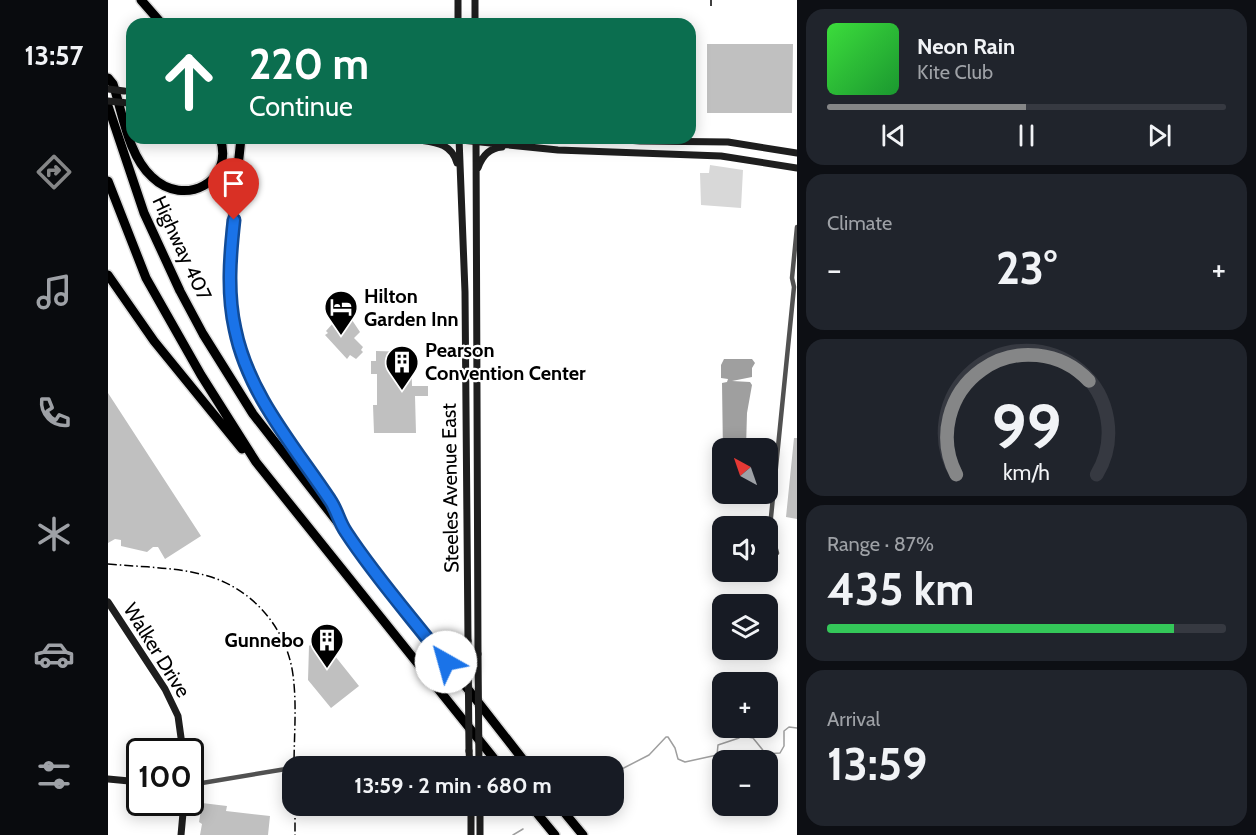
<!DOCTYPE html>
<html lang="en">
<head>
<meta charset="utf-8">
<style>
  :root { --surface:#171b24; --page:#20242c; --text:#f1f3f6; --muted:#9ea1a6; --line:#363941; --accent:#858687 }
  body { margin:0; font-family:Cabin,sans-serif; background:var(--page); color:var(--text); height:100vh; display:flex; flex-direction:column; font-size:22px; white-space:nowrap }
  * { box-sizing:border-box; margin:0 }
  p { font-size:20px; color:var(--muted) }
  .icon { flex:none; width:33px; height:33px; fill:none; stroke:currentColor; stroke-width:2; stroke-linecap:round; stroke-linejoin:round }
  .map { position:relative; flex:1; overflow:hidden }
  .side { display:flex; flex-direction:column; gap:9px; padding:9px; background:#0d0f14; width:459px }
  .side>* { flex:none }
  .top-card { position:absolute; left:18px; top:18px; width:570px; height:126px; border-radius:18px; box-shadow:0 3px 15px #0003; background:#0b6e4f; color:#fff; overflow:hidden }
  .needle { width:39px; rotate:320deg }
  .buttons { position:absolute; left:604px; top:438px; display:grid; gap:12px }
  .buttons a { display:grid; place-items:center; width:66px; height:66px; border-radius:12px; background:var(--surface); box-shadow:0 3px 15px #0003; font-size:30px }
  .speed { position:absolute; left:18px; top:738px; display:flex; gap:12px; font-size:30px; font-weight:700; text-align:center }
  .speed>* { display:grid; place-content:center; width:78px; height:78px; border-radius:50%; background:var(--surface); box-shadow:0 3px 15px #0003; line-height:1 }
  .speed .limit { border:3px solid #111; border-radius:9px; background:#fff; color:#111 }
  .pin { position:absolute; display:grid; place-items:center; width:51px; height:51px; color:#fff; margin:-62px -26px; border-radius:50% 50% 50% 0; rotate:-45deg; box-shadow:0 0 6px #0007 }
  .pin .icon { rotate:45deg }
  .me { position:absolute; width:66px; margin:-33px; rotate:322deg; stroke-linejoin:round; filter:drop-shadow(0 0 4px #0008) }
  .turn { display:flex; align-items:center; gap:21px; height:126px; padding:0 24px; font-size:27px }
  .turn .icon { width:78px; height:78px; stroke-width:2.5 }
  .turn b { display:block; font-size:42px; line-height:51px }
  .big { font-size:45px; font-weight:800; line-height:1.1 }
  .side .widget { flex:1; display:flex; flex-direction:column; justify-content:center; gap:9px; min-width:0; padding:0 21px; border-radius:18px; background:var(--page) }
  .side .dial { align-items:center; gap:0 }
  .dial svg { height:156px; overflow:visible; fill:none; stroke:var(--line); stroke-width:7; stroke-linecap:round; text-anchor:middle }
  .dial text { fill:var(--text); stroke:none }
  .song { display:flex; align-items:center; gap:18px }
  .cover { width:72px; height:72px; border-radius:9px; background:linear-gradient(135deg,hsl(120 70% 55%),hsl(130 70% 35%)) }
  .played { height:6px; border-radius:3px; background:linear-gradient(90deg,var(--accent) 50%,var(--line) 50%) }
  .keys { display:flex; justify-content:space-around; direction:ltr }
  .heat { display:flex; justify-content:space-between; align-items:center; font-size:33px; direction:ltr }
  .charge { height:9px; border-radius:4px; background:linear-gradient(90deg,#34c759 87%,var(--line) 0) }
  .trip { position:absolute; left:174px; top:756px; width:342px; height:60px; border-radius:18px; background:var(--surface); box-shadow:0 3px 15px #0003; font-weight:800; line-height:60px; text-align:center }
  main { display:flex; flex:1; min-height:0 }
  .tabs { display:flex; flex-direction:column; width:108px; justify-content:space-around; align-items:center; background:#090b0e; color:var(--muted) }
  .tabs .icon { width:42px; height:42px }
  .tabs .on { color:var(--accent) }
  .tabs b { font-size:27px; color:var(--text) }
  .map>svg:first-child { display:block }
</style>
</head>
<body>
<main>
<nav class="tabs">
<b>13:57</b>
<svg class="icon on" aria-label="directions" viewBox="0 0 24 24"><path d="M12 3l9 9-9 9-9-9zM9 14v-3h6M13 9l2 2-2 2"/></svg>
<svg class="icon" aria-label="music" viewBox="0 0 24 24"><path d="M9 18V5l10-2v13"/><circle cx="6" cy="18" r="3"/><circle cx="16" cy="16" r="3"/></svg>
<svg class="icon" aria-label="phone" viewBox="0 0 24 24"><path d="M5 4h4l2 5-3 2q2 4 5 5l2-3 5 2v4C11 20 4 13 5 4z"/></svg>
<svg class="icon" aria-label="climate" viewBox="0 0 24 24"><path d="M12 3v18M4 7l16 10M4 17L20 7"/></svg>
<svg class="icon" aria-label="car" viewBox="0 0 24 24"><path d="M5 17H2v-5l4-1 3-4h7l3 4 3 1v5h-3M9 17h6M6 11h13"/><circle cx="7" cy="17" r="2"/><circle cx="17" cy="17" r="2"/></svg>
<svg class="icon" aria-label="filters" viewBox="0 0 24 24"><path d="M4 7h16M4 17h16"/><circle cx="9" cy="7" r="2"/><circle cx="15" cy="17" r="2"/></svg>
</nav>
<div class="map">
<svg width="689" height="835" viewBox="0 0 689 835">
  <rect width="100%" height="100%" fill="#fff"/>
  <path fill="#d8d8d8" d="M602,165L635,170L633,208L593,205L592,173H601Z"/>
  <path fill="#9f9f9f" d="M616,359H644L647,363L644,368V377L624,381L642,382L644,385L639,413L638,448H615V454L614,383L619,382L620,379L613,378V365Z"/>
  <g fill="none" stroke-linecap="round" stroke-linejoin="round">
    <path stroke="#9f9f9f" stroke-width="1.5" d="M506,773L541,755L558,737H560L567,748L570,759L577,762L609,755L610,745L631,738L629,735L645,738L658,754L672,753L676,746V731L681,727L689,728
      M405,835L415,829"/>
  </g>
  <path fill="#c0c0c0" d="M599,44H685L684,113H599Z
    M239,319L242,322L244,320L252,332L246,338L255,347L253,350L255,352L248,359L242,355L239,359L217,335L220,333L218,331L226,322L233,325Z
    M268,351L303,352L304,386H320V396H307L308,433H266L265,405H269V374H263V361H268Z
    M0,393L93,536L57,559L50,547H45L39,552L13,546V540L7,539L0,543Z
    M686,438H689V519L678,517Z
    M209,639L215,641L251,686L223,708L200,680L201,646Z
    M94,803L119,806L118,811L162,816L160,835H92L94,824L91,822Z"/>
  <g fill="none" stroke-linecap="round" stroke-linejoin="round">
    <defs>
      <path id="highway" d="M33,0L54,24
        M0,78L5,84C15,114 20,155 44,177C76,208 127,182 112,138
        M0,106L36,213L72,291L95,334L145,414L420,766
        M133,138C127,201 115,266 127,328C139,394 187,450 224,502L231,518
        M0,181L38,278L93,375L148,462L392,766
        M0,275L46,341L134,449
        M423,806L447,835
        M451,806L475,835"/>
    </defs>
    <use href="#highway" stroke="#dbdbdb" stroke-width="12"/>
    <path stroke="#515151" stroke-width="4.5" d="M669,553L662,527L686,287L684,278L689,227
      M195,766L215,763
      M82,785L184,768"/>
    <path stroke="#1e1e1e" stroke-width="7" d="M367,0V24
      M350,24V0
      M301,138C320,143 342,139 349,163
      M333,138L450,150L613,156L689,168
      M351,138L357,292L360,641
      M368,138L370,654
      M491,138L532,141L620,142L689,153
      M370,168C374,156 382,148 394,147
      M0,602L57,689L70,716L75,752
      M361,751L362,766
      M0,779L32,782
      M363,806V835
      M372,806V835
      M73,835L76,802"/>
    <use href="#highway" stroke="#000" stroke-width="9"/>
    <path stroke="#000" stroke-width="1.5" stroke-dasharray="9 3 1.5 3" stroke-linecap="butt" d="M603,0V6
      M0,564C33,567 69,567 100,576C145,589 179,629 185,675C189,705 186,736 186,766
      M187,806V835"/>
    <path stroke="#1e1e1e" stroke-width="7" d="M0,89L16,91
      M0,101L20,103
      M360,641L361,751
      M370,654L371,765"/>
  </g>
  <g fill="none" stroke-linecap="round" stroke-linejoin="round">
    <defs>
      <path id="route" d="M126,220C122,256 119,293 127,329C140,394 186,446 222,500C229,510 231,522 238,532C268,578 305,619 338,662"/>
    </defs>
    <use href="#route" stroke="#114b97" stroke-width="15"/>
    <use href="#route" stroke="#1a73e8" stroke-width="10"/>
  </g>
  <defs>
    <symbol id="hotel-pin" viewBox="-11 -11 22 30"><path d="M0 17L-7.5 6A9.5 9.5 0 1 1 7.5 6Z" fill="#000" stroke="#fff"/><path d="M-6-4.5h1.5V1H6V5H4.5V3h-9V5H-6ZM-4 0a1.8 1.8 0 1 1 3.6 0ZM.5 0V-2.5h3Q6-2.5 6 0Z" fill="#fff"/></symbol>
    <symbol id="building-pin" viewBox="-11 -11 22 30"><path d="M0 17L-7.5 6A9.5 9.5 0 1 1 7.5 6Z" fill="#000" stroke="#fff"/><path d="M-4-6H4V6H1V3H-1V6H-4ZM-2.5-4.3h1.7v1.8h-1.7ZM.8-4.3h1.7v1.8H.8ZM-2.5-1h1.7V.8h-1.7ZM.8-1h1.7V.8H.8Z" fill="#fff"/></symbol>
  </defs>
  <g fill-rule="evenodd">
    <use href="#hotel-pin" x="214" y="288" width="38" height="52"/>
    <use href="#building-pin" x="275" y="343" width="38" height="52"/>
    <use href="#building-pin" x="200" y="621" width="38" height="52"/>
  </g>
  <g text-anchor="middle" stroke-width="4.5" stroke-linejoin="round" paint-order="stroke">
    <g font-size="20" fill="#000" stroke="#fff">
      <text transform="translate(74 248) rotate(65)" y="7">Highway 407</text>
      <text transform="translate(342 488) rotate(-91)" y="7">Steeles Avenue East</text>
      <text transform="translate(49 650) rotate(58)" y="7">Walker Drive</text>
    </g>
    <g font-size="20" font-weight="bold" fill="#000" stroke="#fff" text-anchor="start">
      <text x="256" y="303">Hilton<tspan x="256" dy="23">Garden Inn</tspan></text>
      <text x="317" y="357">Pearson<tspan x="317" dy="23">Convention Center</tspan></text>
      <text x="196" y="647" text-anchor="end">Gunnebo</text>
    </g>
  </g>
</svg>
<div class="buttons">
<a><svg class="needle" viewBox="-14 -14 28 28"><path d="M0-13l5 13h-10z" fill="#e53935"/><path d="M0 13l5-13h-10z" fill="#9ea1a6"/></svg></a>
<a><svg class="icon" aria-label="sound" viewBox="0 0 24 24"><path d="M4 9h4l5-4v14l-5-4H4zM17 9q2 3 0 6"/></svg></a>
<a><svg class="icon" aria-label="layers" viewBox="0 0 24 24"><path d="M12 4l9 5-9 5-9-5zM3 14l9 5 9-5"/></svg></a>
<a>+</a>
<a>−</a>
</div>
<div class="speed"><div class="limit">100</div></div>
<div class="pin" style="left:126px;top:220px;background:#d93025"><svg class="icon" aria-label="arrive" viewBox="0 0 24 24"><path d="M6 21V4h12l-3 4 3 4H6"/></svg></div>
<svg class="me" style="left:338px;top:662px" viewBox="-20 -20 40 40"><circle r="19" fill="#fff"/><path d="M0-13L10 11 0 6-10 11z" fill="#1a73e8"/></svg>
<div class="trip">13:59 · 2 min · 680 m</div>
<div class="top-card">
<div class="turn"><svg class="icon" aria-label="ahead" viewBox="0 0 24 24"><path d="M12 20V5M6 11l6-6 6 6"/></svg><div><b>220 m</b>Continue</div></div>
</div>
</div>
<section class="side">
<div class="widget">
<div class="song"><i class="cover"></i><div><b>Neon Rain</b><p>Kite Club</p></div></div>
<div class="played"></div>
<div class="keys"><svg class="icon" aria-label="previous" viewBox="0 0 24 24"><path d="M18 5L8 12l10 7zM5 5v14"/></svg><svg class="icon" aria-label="pause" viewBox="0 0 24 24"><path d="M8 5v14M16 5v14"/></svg><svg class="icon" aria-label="next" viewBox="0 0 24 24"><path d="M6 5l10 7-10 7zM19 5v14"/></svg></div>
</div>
<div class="widget"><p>Climate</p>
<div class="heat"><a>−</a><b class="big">23°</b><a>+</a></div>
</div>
<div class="widget dial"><svg viewBox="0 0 100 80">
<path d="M14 69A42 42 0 1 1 86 69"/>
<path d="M14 69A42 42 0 0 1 82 21" stroke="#858687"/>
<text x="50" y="56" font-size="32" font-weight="700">99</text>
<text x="50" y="72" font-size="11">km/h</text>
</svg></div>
<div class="widget"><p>Range · 87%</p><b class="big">435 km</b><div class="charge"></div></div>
<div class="widget"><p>Arrival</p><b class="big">13:59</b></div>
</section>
</main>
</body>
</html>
